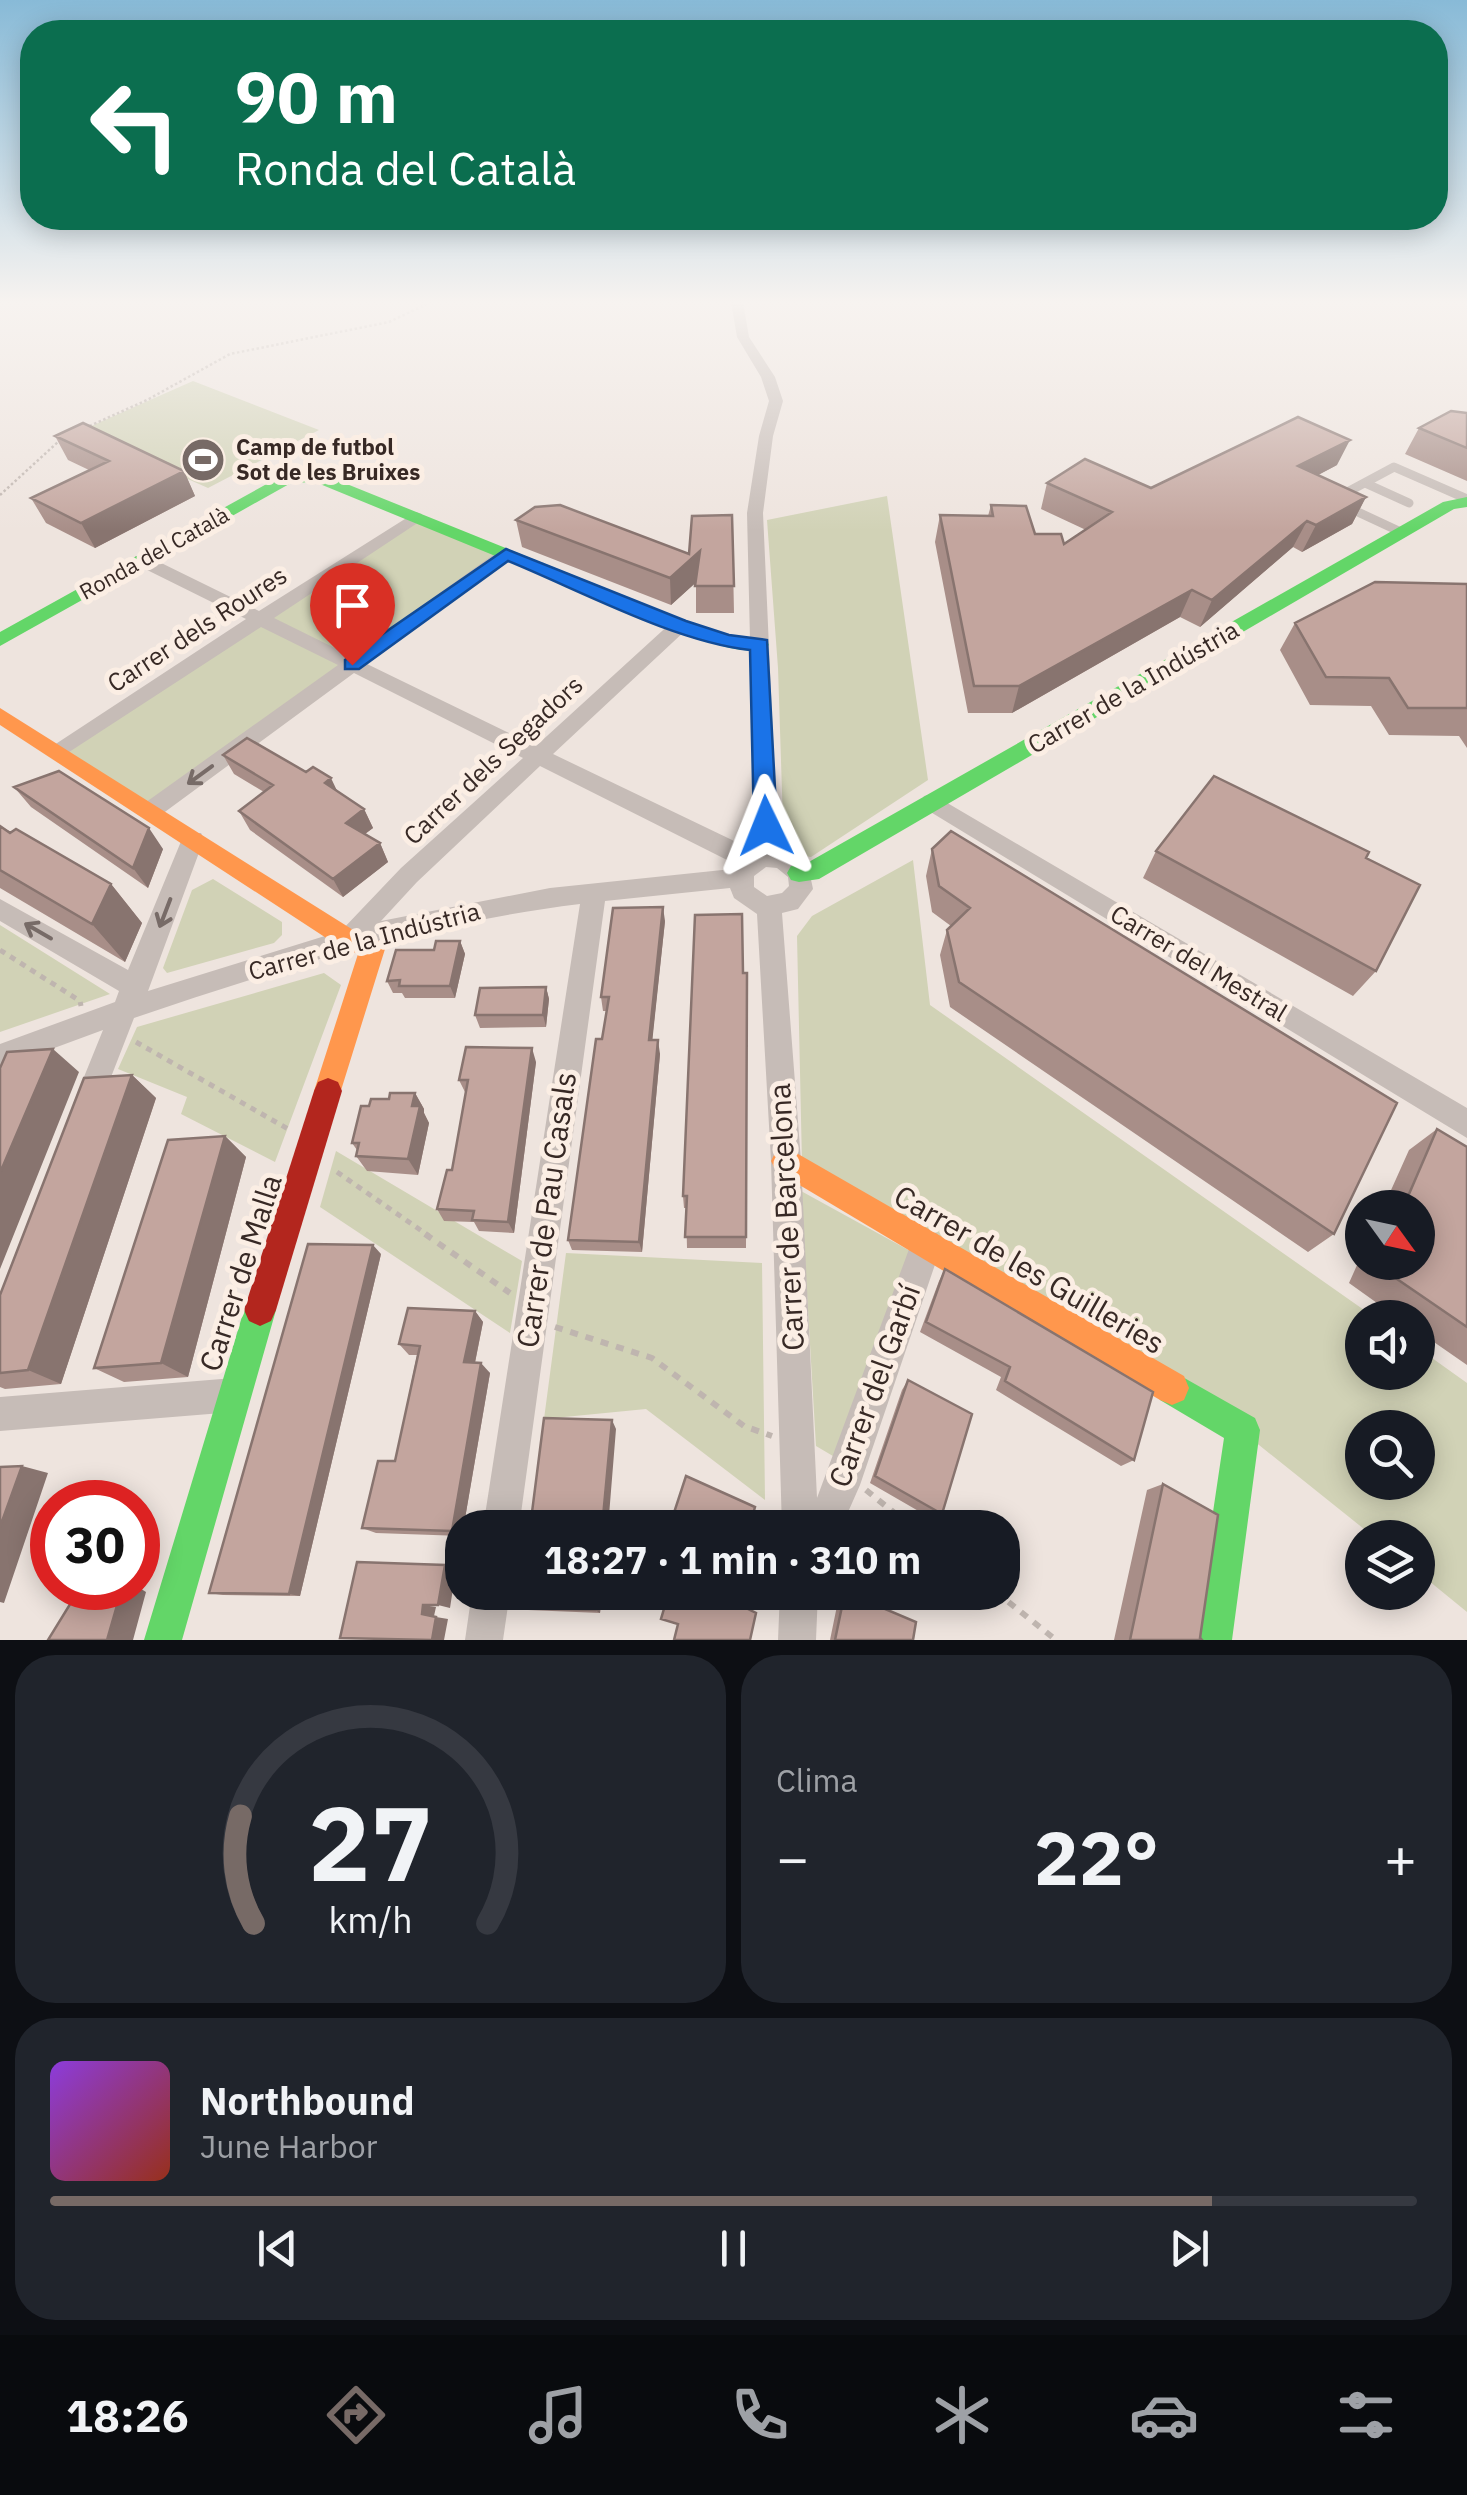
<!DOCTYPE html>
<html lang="es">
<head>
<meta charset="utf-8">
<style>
  :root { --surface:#171b24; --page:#20242c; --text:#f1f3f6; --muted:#9ea1a6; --line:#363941; --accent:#776a66 }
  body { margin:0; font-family:"IBM Plex Sans",sans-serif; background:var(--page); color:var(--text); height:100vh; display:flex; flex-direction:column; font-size:38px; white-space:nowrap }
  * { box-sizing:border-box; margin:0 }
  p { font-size:32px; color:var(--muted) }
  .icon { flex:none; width:55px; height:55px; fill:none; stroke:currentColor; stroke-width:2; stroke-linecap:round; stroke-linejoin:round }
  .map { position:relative; height:1640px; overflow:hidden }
  .drawer { display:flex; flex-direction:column; gap:15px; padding:15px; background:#0d0f14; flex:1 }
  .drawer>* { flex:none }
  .banner { position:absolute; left:20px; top:20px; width:1428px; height:210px; border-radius:40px; box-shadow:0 5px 25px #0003; background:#0b6e4f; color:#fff; overflow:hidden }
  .needle { width:65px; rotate:123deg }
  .buttons { position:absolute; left:1345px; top:1190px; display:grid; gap:20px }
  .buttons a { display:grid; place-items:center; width:90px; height:90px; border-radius:50%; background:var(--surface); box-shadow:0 5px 25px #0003; font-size:50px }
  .speed { position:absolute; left:30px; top:1480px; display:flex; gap:20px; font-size:50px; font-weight:700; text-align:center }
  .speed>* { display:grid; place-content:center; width:130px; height:130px; border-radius:50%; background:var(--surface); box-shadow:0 5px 25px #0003; line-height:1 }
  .speed .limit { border:15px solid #d22; background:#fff; color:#111 }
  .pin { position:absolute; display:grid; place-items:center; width:85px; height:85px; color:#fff; margin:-102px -42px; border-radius:50% 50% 50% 0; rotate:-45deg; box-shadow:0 0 10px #0007 }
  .pin .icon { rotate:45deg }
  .me { position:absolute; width:110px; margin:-55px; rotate:358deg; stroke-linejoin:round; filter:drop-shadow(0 0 8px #0008) }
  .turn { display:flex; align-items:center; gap:35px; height:210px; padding:0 50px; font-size:45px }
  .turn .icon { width:130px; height:130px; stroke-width:2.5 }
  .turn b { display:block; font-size:70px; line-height:85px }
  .big { font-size:75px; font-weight:700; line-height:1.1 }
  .drawer .tile { flex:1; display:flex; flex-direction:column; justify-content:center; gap:15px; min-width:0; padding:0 35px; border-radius:40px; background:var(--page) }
  .drawer .dial { align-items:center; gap:0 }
  .dial svg { height:260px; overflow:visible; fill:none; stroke:var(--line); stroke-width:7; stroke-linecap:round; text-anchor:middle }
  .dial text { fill:var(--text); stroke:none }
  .song { display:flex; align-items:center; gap:30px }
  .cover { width:120px; height:120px; border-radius:15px; background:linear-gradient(135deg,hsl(270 70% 55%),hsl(10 70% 35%)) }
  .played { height:10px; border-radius:5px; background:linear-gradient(90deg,var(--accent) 85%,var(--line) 85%) }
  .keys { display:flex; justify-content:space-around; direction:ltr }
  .heat { display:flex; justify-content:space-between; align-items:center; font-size:55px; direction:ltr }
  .drawer .tiles { flex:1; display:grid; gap:15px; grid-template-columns:1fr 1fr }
  .tile:last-child { grid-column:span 2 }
  .trip { position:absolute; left:445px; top:1510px; width:575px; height:100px; border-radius:40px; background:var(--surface); box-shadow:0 5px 25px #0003; font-weight:700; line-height:100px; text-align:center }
  .dock { display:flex; height:160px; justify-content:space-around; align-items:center; background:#090b0e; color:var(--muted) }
  .dock .icon { width:70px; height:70px }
  .dock .active { color:var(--accent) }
  .dock b { font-size:45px; color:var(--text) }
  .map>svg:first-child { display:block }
</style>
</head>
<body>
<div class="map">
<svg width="1467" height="1640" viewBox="0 0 1467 1640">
  <rect width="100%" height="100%" fill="#eee4de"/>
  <path fill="#d1d2b6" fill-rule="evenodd" d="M193,381L319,430L208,488L80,431Z
    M887,496L928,780L811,857L784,853L778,668L767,520Z
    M416,517L506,554L150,811L56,751Z
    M913,860L930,1005L1374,1317L1362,1318V1372H1418V1348L1467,1383V1612L1418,1572V1538L1374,1537L1259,1445L802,1163L797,936L812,916ZM1362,1428H1418V1482H1362Z
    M213,879L282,922V935L274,943L167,973L163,968L192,890Z
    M0,925L110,994L0,1032Z
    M324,973L341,985L275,1162L181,1114L187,1097L118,1069L137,1027Z
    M336,1151L522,1261L510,1333L320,1207Z
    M801,1191L912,1252L838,1459L816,1446Z
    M566,1253L762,1263L765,1500L646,1409L544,1419Z"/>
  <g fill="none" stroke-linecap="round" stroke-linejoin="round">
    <path stroke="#bfb5af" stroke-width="2.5" stroke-dasharray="2.5 2.5" stroke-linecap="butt" d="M85,428L147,400L230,354L389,322L431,302
      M0,495L59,441"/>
    <path stroke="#bfb5af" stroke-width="5" stroke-dasharray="6 6" stroke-linecap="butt" d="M0,950L80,1001L81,1006
      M136,1042L288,1129
      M337,1172L429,1236"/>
    <path stroke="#bfb5af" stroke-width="6" stroke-dasharray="8 8" stroke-linecap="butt" d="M425,1234L510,1293
      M555,1327L652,1358L744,1426L772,1436
      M866,1490L913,1528
      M996,1592L1056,1640"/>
    <path stroke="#c6bcb7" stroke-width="9" d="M1365,483L1409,503
      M1340,496L1394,467L1467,499
      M1347,507L1403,533"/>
    <path fill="#c6bcb7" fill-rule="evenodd" d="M731,302H743L749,337L775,377L783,401L773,436L763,513L778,850C800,854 810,868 813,889L798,909L782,913L801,1161L817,1498L915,1233L926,1228L937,1233L942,1244L860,1485L841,1528H782L771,1161L757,914L734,898L730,888L605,901L519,1528H483L580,904C427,923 280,968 134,1018L97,1113L87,1117L77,1113L73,1104L103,1030L0,1068V1044L115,1002L119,991L0,921V899L128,970L182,839L185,833H201L204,839L148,991L341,931L401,868L523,758L354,673L158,817H142L139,811L142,805L338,665L261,627L63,756H49L45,751L246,619L135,564V556H147L259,611L416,512L422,514V520L274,618L351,656L500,550H512V558L367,664L536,746L673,621H687V629L553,754L755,851L747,513L759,436L769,401L761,377L737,337ZM540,766L735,864L732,869L550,888L381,921L417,882ZM766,867L777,868L788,877L789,886L782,893L767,896L754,887V876Z
      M932,794L1467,1108V1138L924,808L921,802L924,796Z
      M234,1378L246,1383L251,1395L246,1407L234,1412L0,1431V1397Z
      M472,1592H510L503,1640H465Z
      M780,1592H818L816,1640H778Z"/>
    <path fill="#63d668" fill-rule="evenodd" d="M317,472L687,621L728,635L767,641L769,645C750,661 696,637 673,629L315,482L291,483L0,646V632L281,476Z
      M1467,497V507L1454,509L819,879L799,882L791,880L787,873L791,866L807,863L1443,502Z
      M260,1294L271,1299L276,1310L182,1640H144L244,1310L249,1299Z
      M1172,1371L1255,1418L1260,1430L1232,1640H1194L1224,1438L1160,1400L1155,1388L1160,1376Z"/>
    <path fill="#ff974d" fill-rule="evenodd" d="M0,708L358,933L381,942L385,949L338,1100L328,1104L318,1100L314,1091L358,954L340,947L0,725Z
      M786,1147L1184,1376L1189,1388L1184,1400L1172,1405L1160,1400L776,1171L771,1161L776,1151Z"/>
    <path fill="#b3261e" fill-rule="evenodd" d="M328,1078L338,1082L342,1091L276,1310L271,1321L260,1326L249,1321L244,1310L314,1091L318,1082Z"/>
  </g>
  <path fill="#a88e88" d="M1467,413V481L1405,454L1419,428Z
    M55,436L184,471L195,496L95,548L46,523L31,498L89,470L68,460Z
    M1337,465L1318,475L1366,497L1352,524L1302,552L1293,547L1200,627L1180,617L1012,713H968L935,542L940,515L988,516L991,505L1035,534L1064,544L1086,530L1041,509L1047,483L1151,488Z
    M732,515L734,613H696V582L671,605L522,547L516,520L689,554Z
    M1467,584V748L1459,736L1389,735L1371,706L1310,705L1280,650L1295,623Z
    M223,755L338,791L364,809L373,828L365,834L380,843L388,862L343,897L250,830L239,811L264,792L234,774Z
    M14,787L163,849L148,888L31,807Z
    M0,826L111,884L142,923L125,962L0,888Z
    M932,849L1334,1234L1308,1252L950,1007L940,955L947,930L951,926L932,912L926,876Z
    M1156,851L1376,971L1353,996L1143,878Z
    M665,921L652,1040L660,1054L642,1252L572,1250L568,1240L607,1011H603L601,997Z
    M460,941L465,954L455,998H405L402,993H393L387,981L434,950Z
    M743,973H747L746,1248H687L686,1208H684L683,1196Z
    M546,987L549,999L546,1027L480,1028L475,1015Z
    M536,1062L514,1233L479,1231L474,1222L444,1221L437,1209L452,1170L466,1094L459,1080Z
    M132,1075L156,1098L61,1384L5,1389L0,1387V1295Z
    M415,1093L424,1109V1113L429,1123L418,1175L367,1171L356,1156L357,1150L352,1143L369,1106Z
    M1437,1129L1467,1147V1365L1418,1331V1318H1398L1349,1283L1362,1254V1262H1418V1208H1383L1409,1150Z
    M225,1136L246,1157L188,1377L124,1382L94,1368Z
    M381,1254L300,1596L223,1595L209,1593Z
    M945,1269L1134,1460L1121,1466L996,1390L1001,1377L920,1332L939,1281Z
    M475,1311L483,1322L475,1363L490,1373L462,1536L376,1533L362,1528L395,1461L417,1355H409L399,1344Z
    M908,1380L942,1514L934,1520L870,1483L902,1390Z
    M1163,1484L1202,1640H1114L1147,1490Z
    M522,1592H602L600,1613L528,1610L520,1608Z
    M844,1592L913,1640H830L839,1596Z"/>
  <path fill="#88746f" d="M1350,440L1337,465L1286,492L1298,466Z
    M184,471L195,496L95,548L81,523Z
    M1366,497L1352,524L1302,552L1316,525Z
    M1307,521L1293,547L1200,627L1212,600Z
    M700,551L701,578L671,605L670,578Z
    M1192,590L1180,617L1012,713L1019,686Z
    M331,778L340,797L325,783Z
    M364,809L373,828L354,842L346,823Z
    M149,828L163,849L148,888L133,868Z
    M380,843L388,862L343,897L333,879Z
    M111,884L142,923L125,962L92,924Z
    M663,907L665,921L651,1053L649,1040Z
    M460,941L465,954L455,998L450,986Z
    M546,987L549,999L546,1027L543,1015Z
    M658,1040L660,1054L642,1252L639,1242Z
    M532,1048L536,1062L514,1233L508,1222Z
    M53,1049L79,1072L0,1269V1173Z
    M132,1075L156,1098L61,1384L28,1370Z
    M415,1093L424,1109V1113L429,1123L418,1175L408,1159L412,1106Z
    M225,1136L246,1157L188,1377L161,1363Z
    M373,1245L381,1254L300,1596L289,1594Z
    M475,1311L483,1322L473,1372L464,1362Z
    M481,1363L490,1373L462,1536L452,1531Z
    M612,1420L616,1429L608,1528H602Z
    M22,1466L48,1473L4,1603L0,1602V1527Z
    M445,1565L456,1569L450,1608L438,1605Z
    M138,1587L146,1592L133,1640H107L120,1588Z
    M596,1592H602L600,1613L595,1610Z
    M423,1605L436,1607L434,1616L422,1614Z
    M436,1617L448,1619L444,1640H432Z"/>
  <path fill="#c3a59e" stroke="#88746f" stroke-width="2.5" d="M1451,411L1467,413V448L1419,428Z
    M1298,417L1350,440L1298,466L1366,497L1316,525L1307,521L1212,600L1192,590L1019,686H974L940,515L993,516L991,505L1026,506L1035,534H1061L1064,544L1112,512L1047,483L1085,459L1151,488Z
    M83,423L184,471L81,523L31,498L109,461L55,436Z
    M560,505L689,554L692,516L732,515L734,586H695L700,551L670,578L516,520L535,507Z
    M1375,582L1467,584V708H1408L1389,678L1326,677L1295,623Z
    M247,738L306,772L313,767L331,778L325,783L364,809L346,823L380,843L333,879L239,811L273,785L223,755Z
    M59,771L149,828L133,868L14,787Z
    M1214,776L1369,852L1366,858L1420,885L1376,971L1156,851Z
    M0,826L10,833L16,829L111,884L92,924L0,870Z
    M951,831L1397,1103L1334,1234L959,982L947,930L970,908L939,886L932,849Z
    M663,907L649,1040H658L639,1242L568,1240L596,1039H602L609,997H601L613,908Z
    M742,914L743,973H747L746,1237H685L687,1196H683L695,915Z
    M436,941H460L450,986H399L400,980L387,981L396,950H434Z
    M546,987L543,1015H475L480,988Z
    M466,1047L532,1048L508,1222L472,1220L474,1211L437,1209L447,1170H452L468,1080H459Z
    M53,1049L0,1173V1068L7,1052Z
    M132,1075L28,1370L0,1373V1295L84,1078Z
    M390,1093H415L412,1106H420L408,1159L356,1156L359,1143H352L361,1106H369L371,1099H389Z
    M1437,1129L1467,1147V1327L1378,1266L1379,1262H1418V1208H1403Z
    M225,1136L161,1363L94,1368L168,1140Z
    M308,1244L373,1245L289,1594L209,1593Z
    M945,1269L1153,1392L1134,1460L1005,1381L1010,1367L926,1322Z
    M408,1308L475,1311L464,1362L481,1363L452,1531L362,1528L378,1461H395L420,1346L399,1344Z
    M908,1380L972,1414L942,1514L875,1476Z
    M544,1418L612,1420L602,1528H530Z
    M22,1466L0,1527V1467Z
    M686,1476L755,1507L749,1528H669Z
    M1163,1484L1218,1515L1200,1638L1202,1640H1130Z
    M357,1562L445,1565L438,1605H423L422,1614L436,1617L432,1640L340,1638Z
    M80,1588H122L107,1640H48Z
    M522,1592H596L595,1610L520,1608Z
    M669,1592H730L728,1599L756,1613L750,1640H674L678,1624L661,1619Z
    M845,1592L916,1622L913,1640H835Z"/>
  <defs><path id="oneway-shaft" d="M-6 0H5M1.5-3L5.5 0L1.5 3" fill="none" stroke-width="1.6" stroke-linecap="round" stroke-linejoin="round" transform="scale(2.5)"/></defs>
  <g stroke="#776b67">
    <use href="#oneway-shaft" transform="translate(200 775) rotate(144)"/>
    <use href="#oneway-shaft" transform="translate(165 913) rotate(111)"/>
    <use href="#oneway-shaft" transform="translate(38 931) rotate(-150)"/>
  </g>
  <linearGradient id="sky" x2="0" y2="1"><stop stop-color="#88bad7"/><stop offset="0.57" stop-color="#f7f3f0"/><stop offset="1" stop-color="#f7f3f0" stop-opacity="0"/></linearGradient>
  <rect width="1467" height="531" fill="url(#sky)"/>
  <path fill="#1a73e8" stroke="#114b97" stroke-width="2.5" d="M506,549L686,621L729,635L767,640L777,826L774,832H757L754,826L750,650C675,642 579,590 508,561L359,669H345V660Z"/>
  <defs>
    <symbol id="stadium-disc" viewBox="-11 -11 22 22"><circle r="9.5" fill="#776a66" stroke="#fbeee4"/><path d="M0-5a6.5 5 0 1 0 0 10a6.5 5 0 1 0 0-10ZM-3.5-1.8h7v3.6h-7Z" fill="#fff"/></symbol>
  </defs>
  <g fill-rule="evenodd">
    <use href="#stadium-disc" x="178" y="435" width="50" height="50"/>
  </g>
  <g text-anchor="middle" stroke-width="10" stroke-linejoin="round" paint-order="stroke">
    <g font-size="22" font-weight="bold" fill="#372925" stroke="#fbeee4" text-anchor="start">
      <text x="236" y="455">Camp de futbol<tspan x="236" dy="25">Sot de les Bruixes</tspan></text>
    </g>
    <g font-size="22" fill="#372925" stroke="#fbeee4">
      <text transform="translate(154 553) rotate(-29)" y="8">Ronda del Català</text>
    </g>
    <g font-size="25" fill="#372925" stroke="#fbeee4">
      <text transform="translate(197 629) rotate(-33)" y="9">Carrer dels Roures</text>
      <text transform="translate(1133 687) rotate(-30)" y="9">Carrer de la Indústria</text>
      <text transform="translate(493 760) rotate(-43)" y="9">Carrer dels Segadors</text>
      <text transform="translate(364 941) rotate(-15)" y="9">Carrer de la Indústria</text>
      <text transform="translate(1199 963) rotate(31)" y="9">Carrer del Mestral</text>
    </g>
    <g font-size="30" fill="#372925" stroke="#fbeee4">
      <text transform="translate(547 1210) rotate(-82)" y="10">Carrer de Pau Casals</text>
      <text transform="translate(787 1217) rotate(-93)" y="10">Carrer de Barcelona</text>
      <text transform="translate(1029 1270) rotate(30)" y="10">Carrer de les Guilleries</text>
      <text transform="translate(241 1273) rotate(-72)" y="10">Carrer de Malla</text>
      <text transform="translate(875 1386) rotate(-70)" y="10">Carrer del Garbí</text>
    </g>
  </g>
</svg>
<div class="buttons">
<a><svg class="needle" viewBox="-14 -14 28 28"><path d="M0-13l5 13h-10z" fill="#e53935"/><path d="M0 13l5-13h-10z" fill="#9ea1a6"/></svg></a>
<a><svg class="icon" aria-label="sound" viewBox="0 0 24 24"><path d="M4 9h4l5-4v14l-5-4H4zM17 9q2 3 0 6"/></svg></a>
<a><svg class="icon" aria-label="search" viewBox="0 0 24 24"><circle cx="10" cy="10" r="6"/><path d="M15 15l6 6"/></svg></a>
<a><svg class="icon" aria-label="layers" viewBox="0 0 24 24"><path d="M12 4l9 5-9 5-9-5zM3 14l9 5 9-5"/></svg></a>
</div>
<div class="speed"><div class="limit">30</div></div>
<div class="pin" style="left:352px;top:665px;background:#d93025"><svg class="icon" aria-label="arrive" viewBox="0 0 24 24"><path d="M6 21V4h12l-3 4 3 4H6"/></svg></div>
<svg class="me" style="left:766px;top:826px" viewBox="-20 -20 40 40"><path d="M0-17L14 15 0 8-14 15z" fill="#1a73e8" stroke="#fff" stroke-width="4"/></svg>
<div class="trip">18:27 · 1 min · 310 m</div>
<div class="banner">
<div class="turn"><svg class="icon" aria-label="left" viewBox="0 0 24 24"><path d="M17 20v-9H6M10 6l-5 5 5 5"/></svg><div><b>90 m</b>Ronda del Català</div></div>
</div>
</div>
<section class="drawer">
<div class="tiles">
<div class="tile dial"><svg viewBox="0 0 100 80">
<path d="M14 69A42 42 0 1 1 86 69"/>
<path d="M14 69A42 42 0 0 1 10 36" stroke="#776a66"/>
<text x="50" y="56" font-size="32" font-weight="700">27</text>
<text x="50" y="72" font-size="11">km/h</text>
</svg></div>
<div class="tile"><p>Clima</p>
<div class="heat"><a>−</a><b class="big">22°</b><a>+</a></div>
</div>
<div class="tile">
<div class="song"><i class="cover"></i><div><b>Northbound</b><p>June Harbor</p></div></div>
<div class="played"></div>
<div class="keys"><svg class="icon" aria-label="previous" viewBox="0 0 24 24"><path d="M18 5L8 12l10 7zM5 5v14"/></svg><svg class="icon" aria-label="pause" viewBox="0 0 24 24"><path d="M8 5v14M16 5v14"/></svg><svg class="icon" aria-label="next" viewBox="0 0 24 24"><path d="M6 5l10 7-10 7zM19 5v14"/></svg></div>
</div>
</div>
</section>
<nav class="dock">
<b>18:26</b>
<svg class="icon active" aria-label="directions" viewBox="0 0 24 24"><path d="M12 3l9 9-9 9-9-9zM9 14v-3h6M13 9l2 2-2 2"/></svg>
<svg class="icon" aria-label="music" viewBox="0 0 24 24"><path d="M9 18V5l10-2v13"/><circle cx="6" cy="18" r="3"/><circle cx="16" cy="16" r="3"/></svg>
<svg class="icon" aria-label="phone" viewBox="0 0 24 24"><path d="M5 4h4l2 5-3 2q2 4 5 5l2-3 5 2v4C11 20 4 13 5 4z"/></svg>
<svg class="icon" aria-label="climate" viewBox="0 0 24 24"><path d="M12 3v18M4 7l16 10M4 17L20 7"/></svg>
<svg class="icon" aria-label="car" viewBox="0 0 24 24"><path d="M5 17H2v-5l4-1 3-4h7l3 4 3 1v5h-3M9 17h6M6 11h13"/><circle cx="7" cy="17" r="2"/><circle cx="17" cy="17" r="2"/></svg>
<svg class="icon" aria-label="filters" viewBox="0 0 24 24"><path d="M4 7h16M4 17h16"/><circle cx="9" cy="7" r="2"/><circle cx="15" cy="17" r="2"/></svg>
</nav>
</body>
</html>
